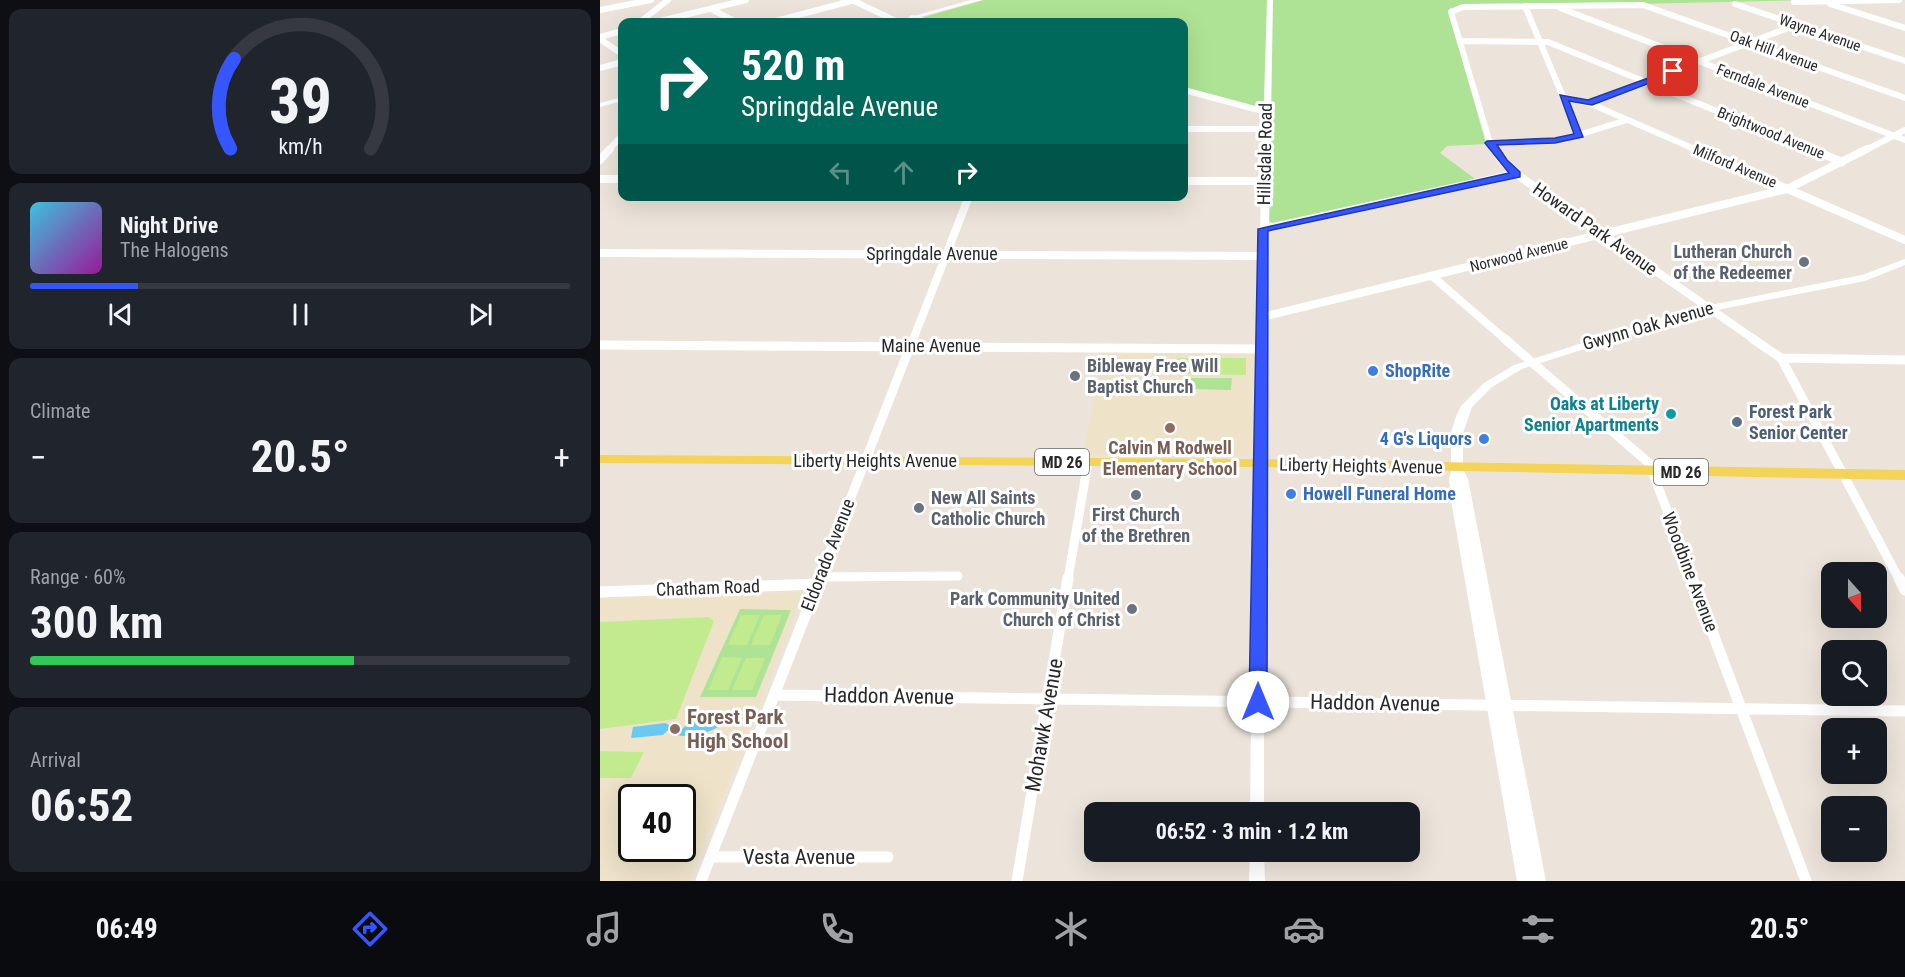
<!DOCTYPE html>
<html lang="en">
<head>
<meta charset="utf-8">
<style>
  :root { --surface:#171b24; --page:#20242c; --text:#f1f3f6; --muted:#9ea1a6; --line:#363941; --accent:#3656fd }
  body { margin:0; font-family:"Roboto Condensed",sans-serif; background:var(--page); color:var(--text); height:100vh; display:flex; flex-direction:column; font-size:22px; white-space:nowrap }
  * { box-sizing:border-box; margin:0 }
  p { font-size:20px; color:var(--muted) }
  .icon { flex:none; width:33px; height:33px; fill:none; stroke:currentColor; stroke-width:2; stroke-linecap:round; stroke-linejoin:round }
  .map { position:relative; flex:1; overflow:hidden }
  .drawer { display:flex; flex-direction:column; gap:9px; padding:9px; background:#0d0f14; width:600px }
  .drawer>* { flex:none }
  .top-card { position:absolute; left:18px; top:18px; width:570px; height:183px; border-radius:12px; box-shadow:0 6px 24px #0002; background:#00695c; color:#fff; overflow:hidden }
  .needle { width:39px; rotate:159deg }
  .controls { position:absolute; left:1221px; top:562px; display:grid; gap:12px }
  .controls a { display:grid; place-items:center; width:66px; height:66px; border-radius:12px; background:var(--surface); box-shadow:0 6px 24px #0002; font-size:30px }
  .speed { position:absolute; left:18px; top:784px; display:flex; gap:12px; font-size:30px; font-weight:700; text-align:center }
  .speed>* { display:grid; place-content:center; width:78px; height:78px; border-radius:50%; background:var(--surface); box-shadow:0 6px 24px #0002; line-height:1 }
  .speed .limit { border:3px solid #111; border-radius:9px; background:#fff; color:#111 }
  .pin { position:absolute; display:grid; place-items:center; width:51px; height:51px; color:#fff; margin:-26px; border-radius:12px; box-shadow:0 3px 9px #0006 }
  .me { position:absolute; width:66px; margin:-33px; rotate:0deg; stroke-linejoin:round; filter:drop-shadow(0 0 4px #0008) }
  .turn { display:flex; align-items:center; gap:21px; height:126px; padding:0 24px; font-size:27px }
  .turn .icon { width:78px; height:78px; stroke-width:2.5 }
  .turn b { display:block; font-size:42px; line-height:51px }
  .lanes { display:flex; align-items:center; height:57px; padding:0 24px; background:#0003; justify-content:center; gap:30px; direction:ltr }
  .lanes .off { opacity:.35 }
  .big { font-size:45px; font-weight:700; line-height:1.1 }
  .drawer .widget { flex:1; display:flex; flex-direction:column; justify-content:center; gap:9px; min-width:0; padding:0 21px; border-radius:12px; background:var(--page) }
  .drawer .dial { align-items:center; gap:0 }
  .dial svg { height:156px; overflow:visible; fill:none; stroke:var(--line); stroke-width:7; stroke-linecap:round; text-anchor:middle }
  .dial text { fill:var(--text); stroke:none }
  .song { display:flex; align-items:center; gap:18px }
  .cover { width:72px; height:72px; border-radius:9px; background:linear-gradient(135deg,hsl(190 70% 55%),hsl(300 70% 35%)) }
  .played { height:6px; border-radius:3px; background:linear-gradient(90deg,var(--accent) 20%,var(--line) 20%) }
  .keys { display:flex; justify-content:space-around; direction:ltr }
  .heat { display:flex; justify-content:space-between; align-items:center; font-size:33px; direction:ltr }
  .charge { height:9px; border-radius:4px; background:linear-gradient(90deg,#34c759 60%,var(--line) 0) }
  .trip { position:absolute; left:484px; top:802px; width:336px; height:60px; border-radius:12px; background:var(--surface); box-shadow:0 6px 24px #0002; font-weight:700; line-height:60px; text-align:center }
  .menu { display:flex; height:96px; justify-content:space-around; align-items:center; background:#090b0e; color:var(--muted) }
  .menu .icon { width:42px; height:42px }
  .menu .on { color:var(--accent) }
  .menu b { font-size:27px; color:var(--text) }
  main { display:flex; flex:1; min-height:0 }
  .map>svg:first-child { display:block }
</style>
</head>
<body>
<main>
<section class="drawer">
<div class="widget dial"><svg viewBox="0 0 100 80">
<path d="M14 69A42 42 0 1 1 86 69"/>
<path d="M14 69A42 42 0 0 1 16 23" stroke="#3656fd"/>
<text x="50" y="56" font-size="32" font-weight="700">39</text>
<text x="50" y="72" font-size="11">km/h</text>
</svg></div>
<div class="widget">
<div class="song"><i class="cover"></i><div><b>Night Drive</b><p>The Halogens</p></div></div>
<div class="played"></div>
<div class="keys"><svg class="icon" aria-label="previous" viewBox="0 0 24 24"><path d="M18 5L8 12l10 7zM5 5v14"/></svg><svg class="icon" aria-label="pause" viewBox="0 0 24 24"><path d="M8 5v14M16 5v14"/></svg><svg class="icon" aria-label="next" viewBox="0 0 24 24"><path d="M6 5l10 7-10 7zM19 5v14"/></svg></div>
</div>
<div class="widget"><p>Climate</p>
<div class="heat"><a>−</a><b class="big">20.5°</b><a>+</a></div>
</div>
<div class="widget"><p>Range · 60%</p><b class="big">300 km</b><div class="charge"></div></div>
<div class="widget"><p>Arrival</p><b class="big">06:52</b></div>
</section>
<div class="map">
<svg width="1305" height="881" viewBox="0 0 1305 881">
  <rect width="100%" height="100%" fill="#ece4da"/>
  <path fill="#eee3c9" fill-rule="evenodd" d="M503,350L655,353L652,454L648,456L483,455Z
    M202,592L203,595L90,881H0V599ZM32,798H82V849H32Z"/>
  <path fill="#aee395" d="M384,0H1216L850,8L849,13L886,144L847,146L840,153L878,181L675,224L669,221L671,112L584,89V22H334L321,18Z
    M589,378H632L631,390L588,389Z
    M140,609L191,610L156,697H100Z"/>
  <path fill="#c2eb90" d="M579,358H646V375L587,374L569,368L567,361Z
    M141,615H160L147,645H128Z
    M164,615H182L170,645H151Z
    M109,617L114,621L76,719L0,729V622Z
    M122,657L142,658L128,690H108Z
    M146,658H165L152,690H132Z
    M0,751L44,752L31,778H0Z"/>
  <path fill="#6ac9f0" d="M118,712L124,713L125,722C114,732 91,739 77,735L85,726Z
    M65,723L69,725V729L63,735L31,738L33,727Z"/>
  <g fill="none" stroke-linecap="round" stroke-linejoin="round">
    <path stroke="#fff" stroke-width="6" d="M252,0L298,22
      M1194,2L1299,0
      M1135,4L1305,61
      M1230,4L1305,28
      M925,6L979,135
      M960,8L1305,140
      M111,9L136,22
      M0,10L51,0
      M312,18L328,22
      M40,22L68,0
      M56,22L146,0
      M172,22L255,0
      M0,37L22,31
      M0,39L22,54
      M860,41L948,42L1214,151
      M0,68L22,62
      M584,90L666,112
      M963,97L989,103L1099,151
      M989,103L1196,25
      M584,129H665
      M890,143L962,140L1027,120
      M8,151L22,135
      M895,151L890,143L851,12L863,7L1043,5L1305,98
      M1264,151L1305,130"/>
    <path stroke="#fff" stroke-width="8" d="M894,149L903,162L919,176L1155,340
      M1095,149L1305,240
      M1211,149L1242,162
      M0,160L10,149
      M0,179H22
      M584,181H664
      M663,229L916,174
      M0,253L663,256
      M832,276L906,340
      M662,317L1187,189L1267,149
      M313,340L369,196"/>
    <path stroke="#fff" stroke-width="9" d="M905,339L1049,463L1093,579
      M1153,339L1181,358L1299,579
      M0,345L661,349
      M1181,358L1305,360
      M220,577L358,576
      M219,579L313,339
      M468,579L488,462"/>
    <path stroke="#fff" stroke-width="11" d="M1092,578L1206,881
      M1299,578L1305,590
      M0,592L217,584
      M174,695L1305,711
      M111,857H288
      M101,881L220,578
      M417,881L468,578"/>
    <path fill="#fff" fill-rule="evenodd" d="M659,460L664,463V813H650L654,463Z
      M857,465L861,466L868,479L946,881H917L851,500L849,479L852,468Z
      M650,852H664L665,881H649Z"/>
    <path fill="#fff" fill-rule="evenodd" d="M371,0H382L302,22H292Z
      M667,0H673L665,463L659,467L653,463Z
      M22,97V101L0,107V103Z
      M1305,259V265L1265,281L1091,315L922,369L892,387L872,407L863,433V468L857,472L851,468V433L855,419L861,406L884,383L914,365L1085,310L1262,275Z"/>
    <path fill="#f3d358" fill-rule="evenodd" d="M0,455L659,459L1305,470V480L659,467L0,463Z"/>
  </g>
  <path fill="#3656fd" stroke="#2338a4" stroke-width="1.5" d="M1073,69L1076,73L992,105L969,101L983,137L955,143L897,145L907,160L920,172V177L668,231L667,702L664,706H652L649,702L658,229L909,173L885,143L887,141L955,138L974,134L960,95L988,100Z"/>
  <g fill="#6b7280" stroke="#fff" stroke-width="2">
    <circle cx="1204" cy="262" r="6"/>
    <circle cx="475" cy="376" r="6"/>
    <circle cx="536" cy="495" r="6"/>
    <circle cx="319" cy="508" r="6"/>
    <circle cx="532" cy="609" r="6"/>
  </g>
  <g fill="#3f7fe0" stroke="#fff" stroke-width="2">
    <circle cx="773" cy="371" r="6"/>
    <circle cx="884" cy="439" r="6"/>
    <circle cx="691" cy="494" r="6"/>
  </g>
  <circle fill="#0f9aa8" stroke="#fff" stroke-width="2" cx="1071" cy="414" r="6"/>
  <circle fill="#5c6f8a" stroke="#fff" stroke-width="2" cx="1137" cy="422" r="6"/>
  <g fill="#8d6e63" stroke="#fff" stroke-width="2">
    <circle cx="570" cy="428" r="6"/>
    <circle cx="75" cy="729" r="6"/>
  </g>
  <g text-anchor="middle" stroke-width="6" stroke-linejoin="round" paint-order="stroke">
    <g font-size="15" fill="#292929" stroke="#fff">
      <text transform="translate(1220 33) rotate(19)" y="5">Wayne Avenue</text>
      <text transform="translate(1174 51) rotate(20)" y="5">Oak Hill Avenue</text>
      <text transform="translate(1163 86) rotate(21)" y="5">Ferndale Avenue</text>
      <text transform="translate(1171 133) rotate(22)" y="5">Brightwood Avenue</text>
      <text transform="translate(1135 166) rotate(23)" y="5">Milford Avenue</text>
      <text transform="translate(919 255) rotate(-14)" y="5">Norwood Avenue</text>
    </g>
    <g fill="#fff" stroke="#696969" stroke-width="1.5">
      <rect x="435" y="449" width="54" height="26" rx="4.5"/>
      <rect x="1054" y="459" width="54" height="26" rx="4.5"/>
    </g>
    <g font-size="16" font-weight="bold" fill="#292929">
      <text x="462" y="468">MD 26</text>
      <text x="1081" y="478">MD 26</text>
    </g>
    <g font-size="18" fill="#292929" stroke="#fff">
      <text transform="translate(665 154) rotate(-89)" y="6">Hillsdale Road</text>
      <text transform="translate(995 229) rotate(35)" y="6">Howard Park Avenue</text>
      <text x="332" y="260">Springdale Avenue</text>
      <text transform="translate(1048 326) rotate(-16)" y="6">Gwynn Oak Avenue</text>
      <text x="331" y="352">Maine Avenue</text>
      <text x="275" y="467">Liberty Heights Avenue</text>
      <text transform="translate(761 466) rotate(1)" y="6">Liberty Heights Avenue</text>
      <text transform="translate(228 555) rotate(-69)" y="6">Eldorado Avenue</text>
      <text transform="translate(1090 572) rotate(69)" y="6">Woodbine Avenue</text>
      <text transform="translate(108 588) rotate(-2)" y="6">Chatham Road</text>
    </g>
    <g font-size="18" font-weight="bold" fill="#5b616d" stroke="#fff" text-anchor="end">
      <text x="1192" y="258">Lutheran Church<tspan x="1192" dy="21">of the Redeemer</tspan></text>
      <text x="487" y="372" text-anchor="start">Bibleway Free Will<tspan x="487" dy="21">Baptist Church</tspan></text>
      <text x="331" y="504" text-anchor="start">New All Saints<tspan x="331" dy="21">Catholic Church</tspan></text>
      <text x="536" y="521" text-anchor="middle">First Church<tspan x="536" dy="21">of the Brethren</tspan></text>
      <text x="520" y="605">Park Community United<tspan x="520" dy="21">Church of Christ</tspan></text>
    </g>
    <g font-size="18" font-weight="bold" fill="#366cbe" stroke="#fff" text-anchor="start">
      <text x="785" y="377">ShopRite</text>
      <text x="872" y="445" text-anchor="end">4 G's Liquors</text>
      <text x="703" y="500">Howell Funeral Home</text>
    </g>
    <g font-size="18" font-weight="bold" fill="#0d838f" stroke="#fff" text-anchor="end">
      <text x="1059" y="410">Oaks at Liberty<tspan x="1059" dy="21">Senior Apartments</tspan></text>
    </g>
    <g font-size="18" font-weight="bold" fill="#4e5e75" stroke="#fff" text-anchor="start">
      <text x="1149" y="418">Forest Park<tspan x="1149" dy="21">Senior Center</tspan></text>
    </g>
    <g font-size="18" font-weight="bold" fill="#785e54" stroke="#fff">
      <text x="570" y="454">Calvin M Rodwell<tspan x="570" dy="21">Elementary School</tspan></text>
    </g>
    <g font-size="21" fill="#292929" stroke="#fff">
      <text transform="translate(289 696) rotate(1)" y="7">Haddon Avenue</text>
      <text transform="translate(775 703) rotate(1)" y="7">Haddon Avenue</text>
      <text transform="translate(444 725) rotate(-80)" y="7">Mohawk Avenue</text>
      <text x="199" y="864">Vesta Avenue</text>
    </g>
    <g font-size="21" font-weight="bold" fill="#785e54" stroke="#fff" text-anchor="start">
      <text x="87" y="724">Forest Park<tspan x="87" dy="24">High School</tspan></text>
    </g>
  </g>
</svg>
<div class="controls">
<a><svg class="needle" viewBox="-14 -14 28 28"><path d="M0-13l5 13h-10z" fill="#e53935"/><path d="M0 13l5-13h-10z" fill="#9ea1a6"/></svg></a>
<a><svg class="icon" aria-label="search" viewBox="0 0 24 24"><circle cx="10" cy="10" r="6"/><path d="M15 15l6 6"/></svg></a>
<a>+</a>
<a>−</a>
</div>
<div class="speed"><div class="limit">40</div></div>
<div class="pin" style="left:1073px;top:71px;background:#d93025"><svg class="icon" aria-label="arrive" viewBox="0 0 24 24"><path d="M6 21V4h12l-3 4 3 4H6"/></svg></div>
<svg class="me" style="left:658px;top:702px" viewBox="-20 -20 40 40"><circle r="19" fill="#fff"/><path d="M0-13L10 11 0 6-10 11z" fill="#3656fd"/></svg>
<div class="trip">06:52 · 3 min · 1.2 km</div>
<div class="top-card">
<div class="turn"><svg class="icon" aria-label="right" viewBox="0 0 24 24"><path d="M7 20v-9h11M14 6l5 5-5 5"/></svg><div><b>520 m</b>Springdale Avenue</div></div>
<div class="lanes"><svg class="icon off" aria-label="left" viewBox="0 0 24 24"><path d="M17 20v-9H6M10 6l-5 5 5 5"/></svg><svg class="icon off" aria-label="ahead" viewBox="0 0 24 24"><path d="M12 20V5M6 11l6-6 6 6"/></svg><svg class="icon" aria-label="right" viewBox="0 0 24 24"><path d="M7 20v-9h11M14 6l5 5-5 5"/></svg></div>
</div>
</div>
</main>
<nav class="menu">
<b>06:49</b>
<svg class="icon on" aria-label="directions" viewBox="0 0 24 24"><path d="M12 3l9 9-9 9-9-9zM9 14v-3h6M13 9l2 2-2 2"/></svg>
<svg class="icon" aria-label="music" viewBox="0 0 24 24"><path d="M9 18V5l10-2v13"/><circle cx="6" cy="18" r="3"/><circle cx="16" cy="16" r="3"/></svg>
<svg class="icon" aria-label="phone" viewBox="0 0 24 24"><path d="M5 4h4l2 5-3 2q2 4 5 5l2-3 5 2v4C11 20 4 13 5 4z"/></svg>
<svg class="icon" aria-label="climate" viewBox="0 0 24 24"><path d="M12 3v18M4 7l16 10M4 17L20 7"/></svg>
<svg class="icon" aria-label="car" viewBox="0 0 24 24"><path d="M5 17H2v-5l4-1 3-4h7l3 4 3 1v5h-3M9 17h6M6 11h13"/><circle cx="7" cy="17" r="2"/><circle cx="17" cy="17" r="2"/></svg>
<svg class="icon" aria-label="filters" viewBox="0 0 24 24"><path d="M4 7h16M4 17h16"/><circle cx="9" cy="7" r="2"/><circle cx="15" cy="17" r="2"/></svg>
<b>20.5°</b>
</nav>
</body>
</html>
